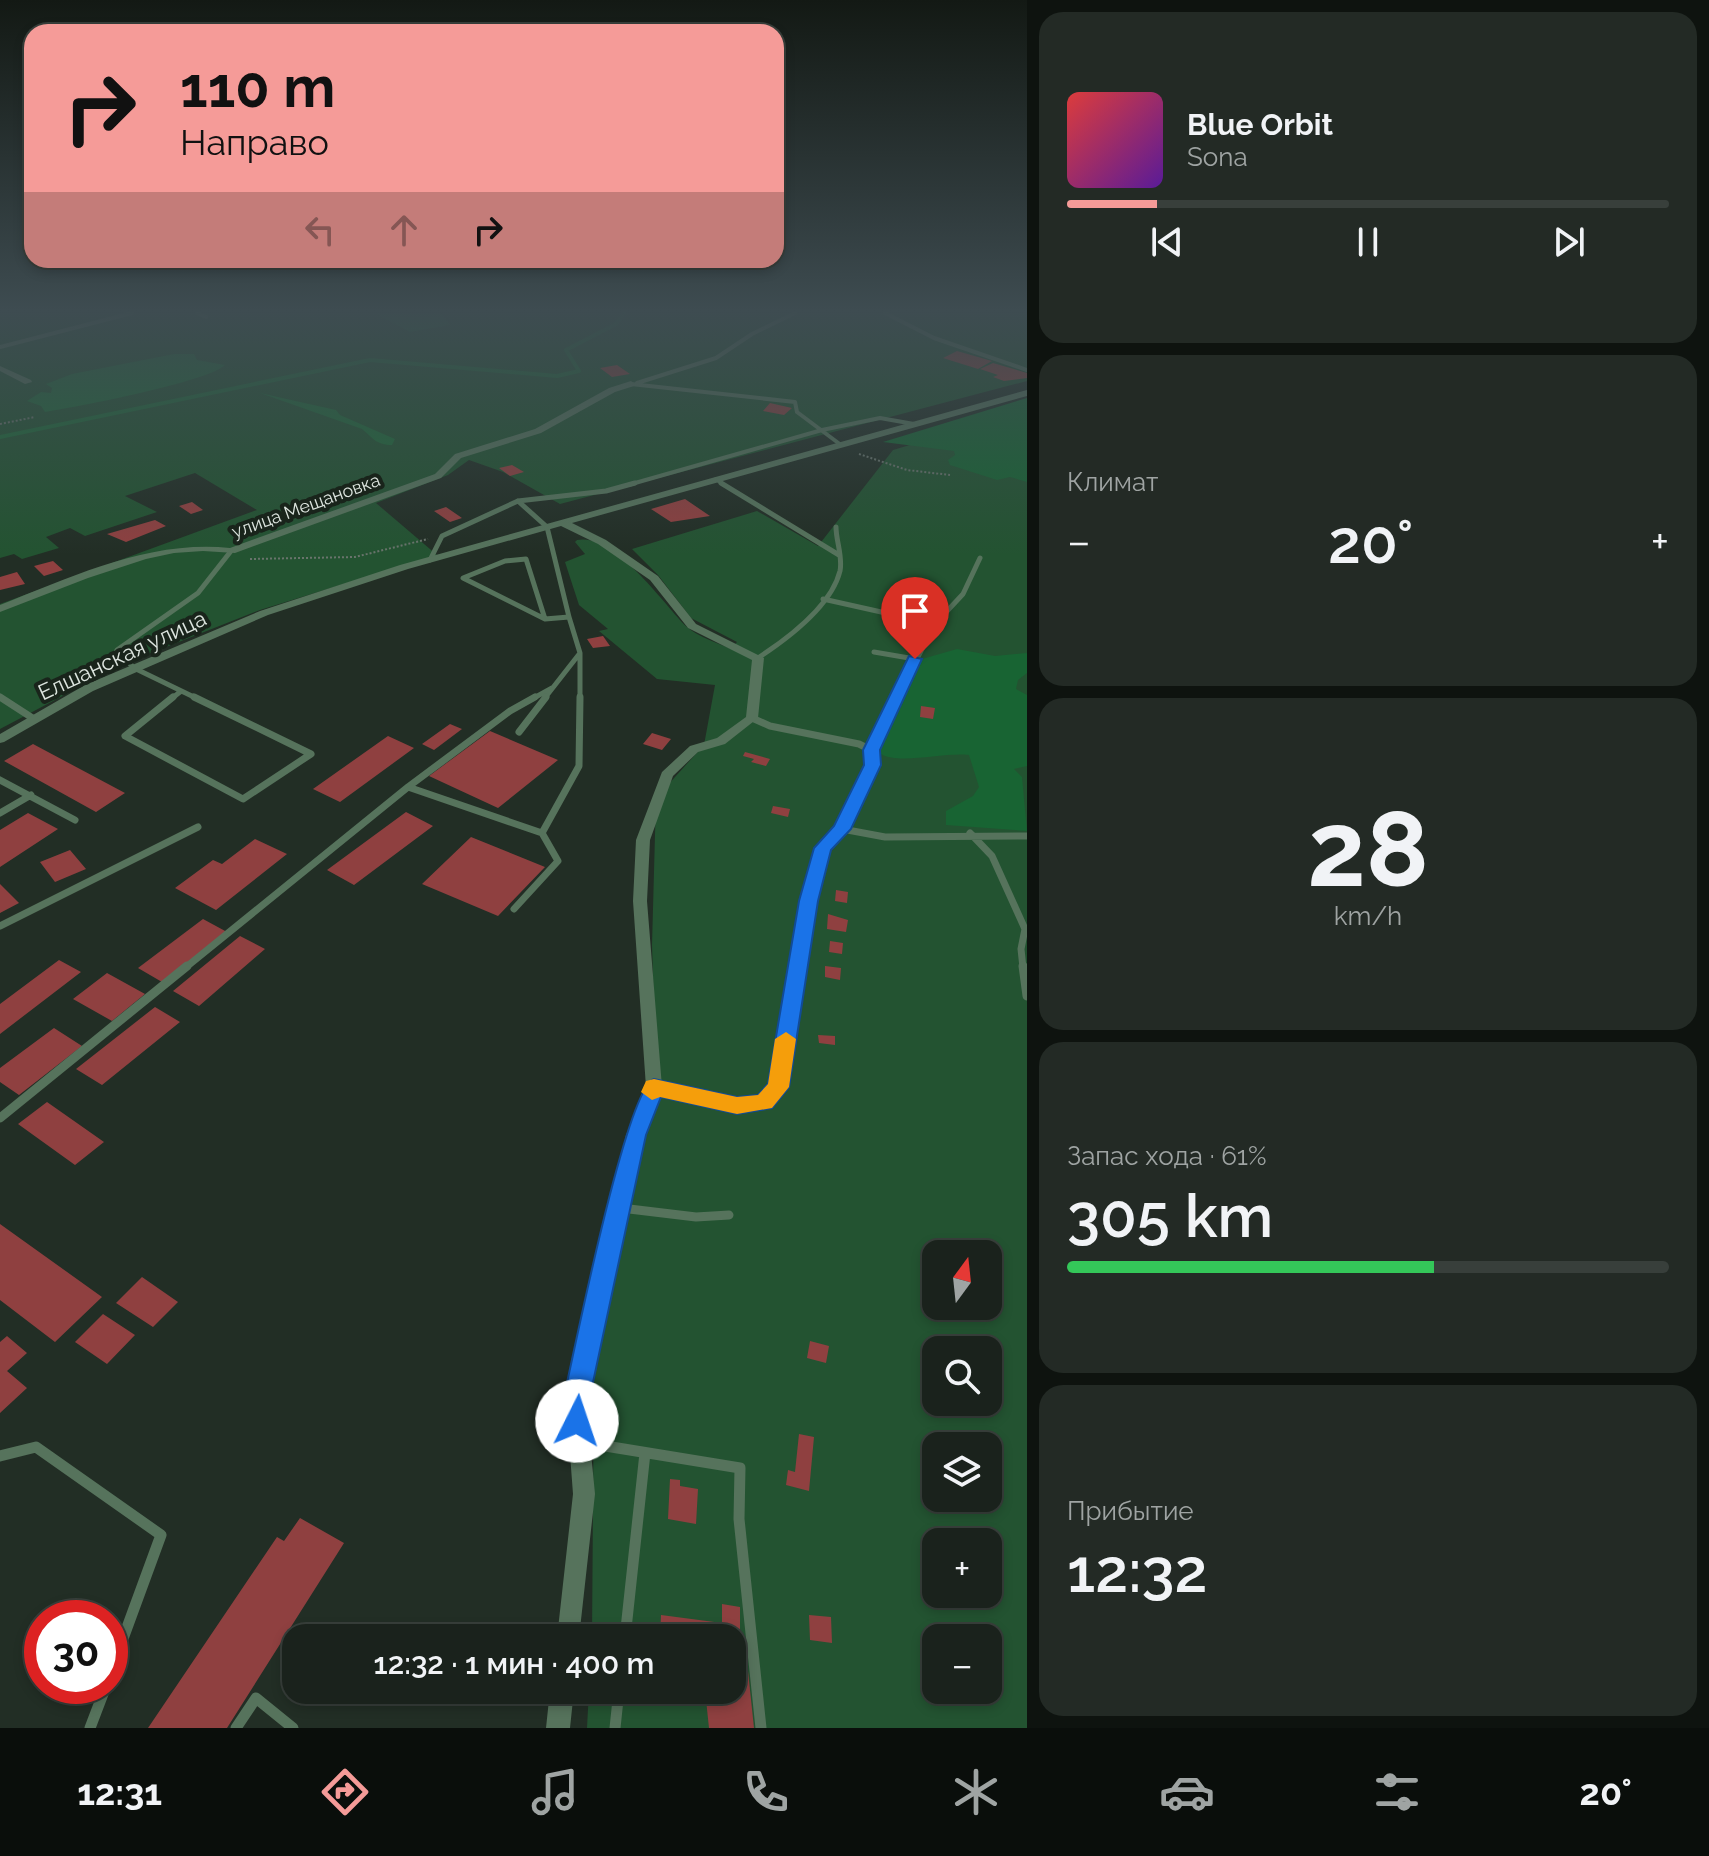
<!DOCTYPE html>
<html lang="ru">
<head>
<meta charset="utf-8">
<style>
  :root { --surface:#1a221c; --page:#232a25; --text:#f1f3f6; --muted:#9fa4a3; --line:#383f3b; --accent:#f59b98 }
  body { margin:0; font-family:Raleway,sans-serif; background:var(--page); color:var(--text); height:100vh; display:flex; flex-direction:column; font-size:30px; white-space:nowrap }
  * { box-sizing:border-box; margin:0 }
  p { font-size:26px; color:var(--muted) }
  .icon { flex:none; width:44px; height:44px; fill:none; stroke:currentColor; stroke-width:2; stroke-linecap:round; stroke-linejoin:round }
  .map { position:relative; flex:1; overflow:hidden }
  .panel { display:flex; flex-direction:column; gap:12px; padding:12px; background:#0e130f; width:682px }
  .panel>* { flex:none }
  .guide { position:absolute; left:24px; top:24px; width:760px; height:244px; border-radius:24px; box-shadow:0 4px 12px #0003,0 0 0 2px var(--line); background:#f59b98; color:#111; overflow:hidden }
  .needle { width:52px; rotate:15deg }
  .tools { position:absolute; left:922px; top:1240px; display:grid; gap:16px }
  .tools a { display:grid; place-items:center; width:80px; height:80px; border-radius:16px; background:var(--surface); box-shadow:0 4px 12px #0003,0 0 0 2px var(--line); font-size:40px }
  .speed { position:absolute; left:24px; top:1600px; display:flex; gap:16px; font-size:40px; font-weight:700; text-align:center }
  .speed>* { display:grid; place-content:center; width:104px; height:104px; border-radius:50%; background:var(--surface); box-shadow:0 4px 12px #0003,0 0 0 2px var(--line); line-height:1 }
  .speed .limit { border:12px solid #d22; background:#fff; color:#111 }
  .pin { position:absolute; display:grid; place-items:center; width:68px; height:68px; color:#fff; margin:-82px -34px; border-radius:50% 50% 50% 0; rotate:-45deg; box-shadow:0 0 8px #0007 }
  .pin .icon { rotate:45deg }
  .me { position:absolute; width:88px; margin:-44px; rotate:4deg; stroke-linejoin:round; filter:drop-shadow(0 0 6px #0008) }
  .turn { display:flex; align-items:center; gap:28px; height:168px; padding:0 24px; font-size:36px }
  .turn .icon { width:104px; height:104px; stroke-width:2.5 }
  .turn b { display:block; font-size:56px; line-height:68px }
  .lanes { display:flex; align-items:center; height:76px; padding:0 24px; background:#0003; justify-content:center; gap:40px; direction:ltr }
  .lanes .off { opacity:.35 }
  .big { font-size:60px; font-weight:600; line-height:1.1 }
  .panel .widget { flex:1; display:flex; flex-direction:column; justify-content:center; gap:12px; min-width:0; padding:0 28px; border-radius:24px; background:var(--page) }
  .panel .dial { align-items:center; gap:0 }
  .dial b { font-size:104px; line-height:1 }
  .song { display:flex; align-items:center; gap:24px }
  .cover { width:96px; height:96px; border-radius:12px; background:linear-gradient(135deg,hsl(0 70% 55%),hsl(270 70% 35%)) }
  .played { height:8px; border-radius:4px; background:linear-gradient(90deg,var(--accent) 15%,var(--line) 15%) }
  .keys { display:flex; justify-content:space-around; direction:ltr }
  .heat { display:flex; justify-content:space-between; align-items:center; font-size:44px; direction:ltr }
  .charge { height:12px; border-radius:6px; background:linear-gradient(90deg,#34c759 61%,var(--line) 0) }
  .trip { position:absolute; left:282px; top:1624px; width:464px; height:80px; border-radius:24px; background:var(--surface); box-shadow:0 4px 12px #0003,0 0 0 2px var(--line); font-weight:600; line-height:80px; text-align:center }
  .menu { display:flex; height:128px; justify-content:space-around; align-items:center; background:#0a0e0b; color:var(--muted) }
  .menu .icon { width:56px; height:56px }
  .menu .current { color:var(--accent) }
  .menu b { font-size:36px; color:var(--text) }
  main { display:flex; flex:1; min-height:0 }
  .map>svg:first-child { display:block }
</style>
</head>
<body>
<main>
<div class="map">
<svg width="1027" height="1728" viewBox="0 0 1027 1728">
  <rect width="100%" height="100%" fill="#222e25"/>
  <path fill="#235331" fill-rule="evenodd" d="M0,313H1027V381L560,504L503,472L469,460L448,475L376,503L437,555L260,610L123,664L0,729V604L257,510L195,473L125,496L157,512L85,536L70,528L46,537L59,548L22,559L14,554L0,558Z
    M1027,410V1728H587L589,1690H732V1638H592L594,1368L656,1075L652,945L656,798L704,745L715,685L657,679L599,631L608,629L579,605L565,562L585,554L575,542L577,540C615,532 664,605 687,627C698,637 718,643 731,649L737,642L691,618L658,575L632,549L757,511L818,546L893,450ZM936,1254H988V1306H936ZM936,1350H988V1402H936ZM936,1446H988V1498H936ZM936,1542H988V1594H936ZM936,1638H988V1690H936Z"/>
  <path fill="#186433" d="M1027,398V482L1010,477L997,480L950,465L948,460L955,455L954,451L883,442Z
    M957,649L995,656L1027,653V673L1018,680L1016,689L1027,695V766L1014,769L1022,777L1027,831L946,825V811L973,796L979,787L969,755C944,752 900,765 881,754L880,749L922,659Z"/>
  <path fill="#1f6a38" d="M374,313H441L450,325L410,332Z
    M174,354H194L197,360L225,365C208,382 76,407 45,412L41,406L27,401L41,392L51,393L52,388L46,384L72,374Z
    M260,393L336,410L340,415L395,439L392,445C376,445 373,438 362,429Z"/>
  <g fill="none" stroke-linecap="round" stroke-linejoin="round">
    <path stroke="#1f6a38" stroke-width="4" d="M0,437L370,360L557,376L579,371L566,350L616,324L624,313"/>
  </g>
  <path fill="#8f4040" d="M957,351L992,361L978,369L943,358Z
    M993,363L1027,373V378L1004,381L993,377L998,375L980,369Z
    M617,365L630,374L612,377L600,368Z
    M770,403L792,408L784,415L763,411Z
    M512,465L524,472L510,476L499,468Z
    M685,499L710,516L671,522L651,509Z
    M192,502L203,510L191,514L179,506Z
    M446,507L462,518L450,522L434,511Z
    M155,520L166,526L126,542L107,534Z
    M53,561L63,570L44,576L34,566Z
    M17,572L25,584L0,590V577Z
    M603,636L610,646L593,648L587,639Z
    M921,706L935,708L933,719L920,717Z
    M450,724L462,729L434,750L422,744Z
    M490,731L558,760L498,808L429,776Z
    M652,733L671,739L662,750L643,744Z
    M388,736L414,748L340,802L313,789Z
    M33,744L125,793L96,812L4,761Z
    M745,752L770,759L766,766L751,762L754,759L743,756Z
    M773,806L790,809L788,817L771,813Z
    M406,812L433,826L354,885L327,870Z
    M28,813L58,829L0,867V830Z
    M471,837L545,867L498,916L422,884Z
    M255,839L287,854L216,910L175,888L213,860L222,864Z
    M70,850L86,869L55,882L40,862Z
    M0,884L19,903L0,913Z
    M836,890L848,892L847,903L835,901Z
    M828,914L848,920L846,932L827,929Z
    M203,919L227,932L162,982L138,968Z
    M240,936L265,949L199,1006L173,991Z
    M830,941L843,943L842,954L829,952Z
    M59,960L81,972L0,1034V1004Z
    M825,966L841,968L840,980L825,977Z
    M107,973L145,994L112,1021L73,999Z
    M155,1007L180,1022L102,1085L76,1069Z
    M54,1028L82,1046L19,1095L0,1082V1068Z
    M818,1035L835,1036V1045L819,1043Z
    M47,1102L104,1142L75,1165L18,1124Z
    M0,1224L102,1297L55,1342L0,1300Z
    M142,1277L178,1302L153,1327L116,1303Z
    M103,1314L135,1335L107,1364L75,1342Z
    M7,1336L27,1353L7,1371L27,1388L0,1413V1342Z
    M810,1341L829,1346L826,1363L807,1358Z
    M799,1434L814,1437L809,1491L786,1485L788,1470L795,1472Z
    M670,1479L680,1480V1486L698,1489L696,1524L668,1519Z
    M300,1518L344,1543L227,1728H148L277,1537L284,1541Z
    M722,1604L740,1607V1651L732,1650V1638H660L661,1615L722,1623Z
    M809,1615L831,1617L832,1643L810,1640Z
    M732,1671H748L754,1728H709L705,1690H732Z"/>
  <g fill="none" stroke-linecap="round" stroke-linejoin="round">
    <path stroke="#69746c" stroke-width="2" stroke-dasharray="2 2" stroke-linecap="butt" d="M0,424L35,417
      M859,454L907,470L950,475
      M250,559L355,557L428,539"/>
    <path stroke="#56735c" stroke-width="4" d="M197,313L206,317
      M885,313L934,338L1027,370
      M0,347L132,313
      M637,383L716,358L752,334L795,313
      M631,384L795,402L797,412L841,445
      M716,479L724,485
      M628,485L822,430L880,418L914,424"/>
    <path stroke="#56735c" stroke-width="5" d="M721,483L839,555
      M518,501L547,527L569,617L545,619
      M526,559L545,619L463,578L505,561Z
      M430,560L442,536L518,501L606,491L635,483
      M823,599L935,624
      M874,652L915,659
      M758,658C787,639 831,607 840,571C843,557 836,541 836,527
      M0,697L3,699
      M171,699L180,692
      M198,699L134,668L117,650L198,593L231,551
      M532,699L552,688
      M544,699L580,653L569,617
      M580,699V653
      M896,699L935,624L963,594L980,558"/>
    <path stroke="#56735c" stroke-width="7" d="M0,697L34,719
      M173,697L125,736L243,799L311,754L194,697
      M535,697L510,711L408,787L542,833
      M752,718L770,726L859,744L871,750L873,765L842,829L823,848L808,901L797,968
      M519,732L546,697
      M871,750L897,697
      M0,780L75,820
      M0,813L31,795
      M842,829L885,837L1027,836
      M970,833L992,856L1025,929L1021,949L1023,968
      M514,909L558,861L542,833L579,766L580,697
      M0,926L198,827
      M185,968L408,787"/>
    <path stroke="#56735c" stroke-width="9" d="M1023,966L1027,996
      M654,1087C680,1093 739,1114 764,1102C786,1091 793,993 797,966
      M0,1118L187,966
      M621,1208L696,1217L729,1215"/>
    <path stroke="#56735c" stroke-width="11" d="M581,1442L740,1468L739,1519L761,1728
      M0,1456L36,1447L161,1535L110,1674
      M625,1638L645,1453
      M90,1728L106,1686
      M236,1728L256,1698L293,1728
      M615,1728L619,1690"/>
    <path fill="#56735c" fill-rule="evenodd" d="M0,366L31,380L32,382L25,384L0,371Z
      M631,381L635,384L634,386L615,392L541,433L461,458L441,478L235,553L203,551L174,553L146,559L88,578L0,612V605C75,576 148,540 230,548L435,474L455,454L535,429L609,388Z
      M1027,390V396L572,523L606,540L658,576L696,624L764,658L758,718L725,744L698,752L673,776L650,840L647,901L662,1087L644,1135L586,1401L595,1494L579,1638H557L573,1494L566,1401L626,1135L646,1087L633,901L636,840L662,772L690,746L717,738L746,717L752,660L688,628L650,580L598,544L561,526L408,569L268,615L93,691L4,742L0,743V734L85,685L260,611L400,565Z
      M550,1690H574L570,1728H546Z"/>
  </g>
  <linearGradient id="sky" x2="0" y2="1"><stop stop-color="#131914"/><stop offset="0.56" stop-color="#3e4c51"/><stop offset="1" stop-color="#3e4c51" stop-opacity="0"/></linearGradient>
  <rect width="1027" height="555" fill="url(#sky)"/>
  <path fill="#1a73e8" stroke="#114b97" stroke-width="2" d="M909,656L922,659L880,750L881,765L851,829L831,850L818,901L789,1087L772,1108L737,1114L661,1097L646,1135L589,1401L590,1421L587,1430L577,1434L568,1430L563,1401C573,1358 626,1088 654,1079L737,1097L758,1095L768,1084L799,901L814,848L834,826L864,765L863,750Z"/>
  <path fill="#f59e0b" d="M786,1032L796,1039L789,1087L772,1108L737,1114L660,1097L652,1100L641,1092L646,1081L654,1079L737,1097L758,1095L768,1084L775,1039Z"/>
  <g text-anchor="middle" stroke-width="8" stroke-linejoin="round" paint-order="stroke">
    <g font-size="18" fill="#dde5df" stroke="#19241b">
      <text transform="translate(306 506) rotate(-20)" y="6">улица Мещановка</text>
    </g>
    <g font-size="22" fill="#dde5df" stroke="#19241b">
      <text transform="translate(122 655) rotate(-25)" y="8">Елшанская улица</text>
    </g>
  </g>
</svg>
<div class="tools">
<a><svg class="needle" viewBox="-14 -14 28 28"><path d="M0-13l5 13h-10z" fill="#e53935"/><path d="M0 13l5-13h-10z" fill="#9fa4a3"/></svg></a>
<a><svg class="icon" aria-label="search" viewBox="0 0 24 24"><circle cx="10" cy="10" r="6"/><path d="M15 15l6 6"/></svg></a>
<a><svg class="icon" aria-label="layers" viewBox="0 0 24 24"><path d="M12 4l9 5-9 5-9-5zM3 14l9 5 9-5"/></svg></a>
<a>+</a>
<a>−</a>
</div>
<div class="speed"><div class="limit">30</div></div>
<div class="pin" style="left:915px;top:659px;background:#d93025"><svg class="icon" aria-label="arrive" viewBox="0 0 24 24"><path d="M6 21V4h12l-3 4 3 4H6"/></svg></div>
<svg class="me" style="left:577px;top:1421px" viewBox="-20 -20 40 40"><circle r="19" fill="#fff"/><path d="M0-13L10 11 0 6-10 11z" fill="#1a73e8"/></svg>
<div class="trip">12:32 · 1 мин · 400 m</div>
<div class="guide">
<div class="turn"><svg class="icon" aria-label="right" viewBox="0 0 24 24"><path d="M7 20v-9h11M14 6l5 5-5 5"/></svg><div><b>110 m</b>Направо</div></div>
<div class="lanes"><svg class="icon off" aria-label="left" viewBox="0 0 24 24"><path d="M17 20v-9H6M10 6l-5 5 5 5"/></svg><svg class="icon off" aria-label="ahead" viewBox="0 0 24 24"><path d="M12 20V5M6 11l6-6 6 6"/></svg><svg class="icon" aria-label="right" viewBox="0 0 24 24"><path d="M7 20v-9h11M14 6l5 5-5 5"/></svg></div>
</div>
</div>
<section class="panel">
<div class="widget">
<div class="song"><i class="cover"></i><div><b>Blue Orbit</b><p>Sona</p></div></div>
<div class="played"></div>
<div class="keys"><svg class="icon" aria-label="previous" viewBox="0 0 24 24"><path d="M18 5L8 12l10 7zM5 5v14"/></svg><svg class="icon" aria-label="pause" viewBox="0 0 24 24"><path d="M8 5v14M16 5v14"/></svg><svg class="icon" aria-label="next" viewBox="0 0 24 24"><path d="M6 5l10 7-10 7zM19 5v14"/></svg></div>
</div>
<div class="widget"><p>Климат</p>
<div class="heat"><a>−</a><b class="big">20°</b><a>+</a></div>
</div>
<div class="widget dial"><b>28</b><p>km/h</p></div>
<div class="widget"><p>Запас хода · 61%</p><b class="big">305 km</b><div class="charge"></div></div>
<div class="widget"><p>Прибытие</p><b class="big">12:32</b></div>
</section>
</main>
<nav class="menu">
<b>12:31</b>
<svg class="icon current" aria-label="directions" viewBox="0 0 24 24"><path d="M12 3l9 9-9 9-9-9zM9 14v-3h6M13 9l2 2-2 2"/></svg>
<svg class="icon" aria-label="music" viewBox="0 0 24 24"><path d="M9 18V5l10-2v13"/><circle cx="6" cy="18" r="3"/><circle cx="16" cy="16" r="3"/></svg>
<svg class="icon" aria-label="phone" viewBox="0 0 24 24"><path d="M5 4h4l2 5-3 2q2 4 5 5l2-3 5 2v4C11 20 4 13 5 4z"/></svg>
<svg class="icon" aria-label="climate" viewBox="0 0 24 24"><path d="M12 3v18M4 7l16 10M4 17L20 7"/></svg>
<svg class="icon" aria-label="car" viewBox="0 0 24 24"><path d="M5 17H2v-5l4-1 3-4h7l3 4 3 1v5h-3M9 17h6M6 11h13"/><circle cx="7" cy="17" r="2"/><circle cx="17" cy="17" r="2"/></svg>
<svg class="icon" aria-label="filters" viewBox="0 0 24 24"><path d="M4 7h16M4 17h16"/><circle cx="9" cy="7" r="2"/><circle cx="15" cy="17" r="2"/></svg>
<b>20°</b>
</nav>
</body>
</html>
